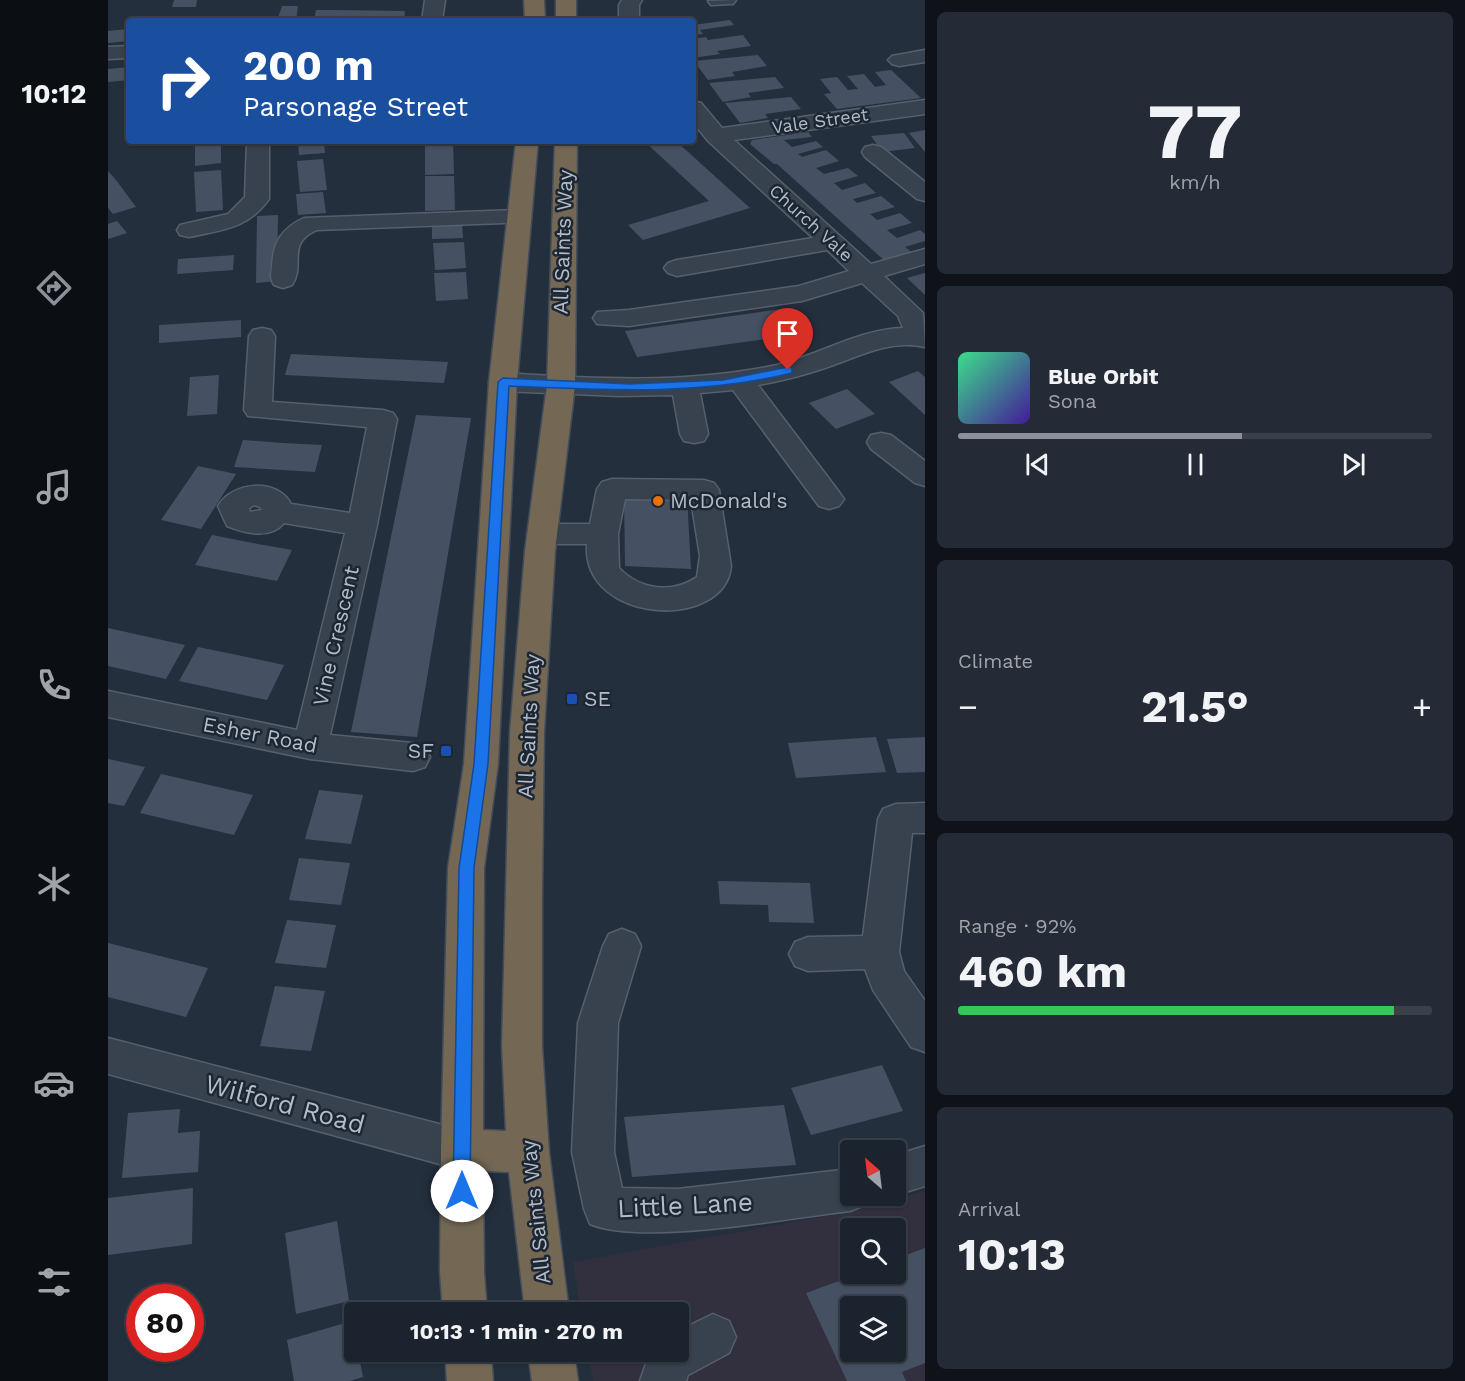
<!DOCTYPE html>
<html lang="en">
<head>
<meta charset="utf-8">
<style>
  :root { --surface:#1b232e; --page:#242b36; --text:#f1f3f6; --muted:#a0a4aa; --line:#39404a; --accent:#8c9099 }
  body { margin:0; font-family:"Work Sans",sans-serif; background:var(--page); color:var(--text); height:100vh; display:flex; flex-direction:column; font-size:22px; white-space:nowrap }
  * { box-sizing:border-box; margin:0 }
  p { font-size:20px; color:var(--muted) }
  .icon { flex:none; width:33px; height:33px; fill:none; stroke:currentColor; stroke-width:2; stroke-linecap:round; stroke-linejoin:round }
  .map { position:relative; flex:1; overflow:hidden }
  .side { display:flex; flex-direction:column; gap:12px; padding:12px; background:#0f1319; width:540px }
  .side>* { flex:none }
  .top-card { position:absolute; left:18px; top:18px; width:570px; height:126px; border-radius:6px; box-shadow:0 2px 4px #0004,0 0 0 2px var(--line); background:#1a4fa0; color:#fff; overflow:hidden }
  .needle { width:39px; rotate:332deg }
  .buttons { position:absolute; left:732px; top:1140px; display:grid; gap:12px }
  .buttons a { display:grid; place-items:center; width:66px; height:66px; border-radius:6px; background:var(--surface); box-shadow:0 2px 4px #0004,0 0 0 2px var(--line); font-size:30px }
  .speed { position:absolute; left:18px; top:1284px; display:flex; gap:12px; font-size:30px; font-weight:700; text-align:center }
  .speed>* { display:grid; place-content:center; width:78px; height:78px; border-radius:50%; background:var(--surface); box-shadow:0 2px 4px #0004,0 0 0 2px var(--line); line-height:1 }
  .speed .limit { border:9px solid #d22; background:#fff; color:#111 }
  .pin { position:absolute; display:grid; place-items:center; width:51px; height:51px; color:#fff; margin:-62px -26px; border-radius:50% 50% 50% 0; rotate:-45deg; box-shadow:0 0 6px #0007 }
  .pin .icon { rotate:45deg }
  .me { position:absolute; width:66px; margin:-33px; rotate:0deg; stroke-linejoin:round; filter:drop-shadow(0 0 4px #0008) }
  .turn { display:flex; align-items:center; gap:21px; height:126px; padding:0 18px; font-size:27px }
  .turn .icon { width:78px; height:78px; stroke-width:2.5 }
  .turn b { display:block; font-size:42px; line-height:51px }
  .big { font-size:45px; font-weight:700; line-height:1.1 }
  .side .card { flex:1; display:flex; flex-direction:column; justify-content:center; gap:9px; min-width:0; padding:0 21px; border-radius:9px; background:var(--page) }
  .side .dial { align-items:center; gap:0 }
  .dial b { font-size:78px; line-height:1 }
  .song { display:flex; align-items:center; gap:18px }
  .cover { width:72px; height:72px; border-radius:9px; background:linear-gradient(135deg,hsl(150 70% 55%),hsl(260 70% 35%)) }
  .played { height:6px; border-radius:3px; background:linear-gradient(90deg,var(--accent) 60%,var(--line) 60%) }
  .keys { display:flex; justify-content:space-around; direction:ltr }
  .heat { display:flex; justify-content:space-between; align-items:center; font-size:33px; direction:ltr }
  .charge { height:9px; border-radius:4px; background:linear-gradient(90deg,#34c759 92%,var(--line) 0) }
  .trip { position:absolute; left:236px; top:1302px; width:345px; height:60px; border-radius:6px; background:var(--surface); box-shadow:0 2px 4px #0004,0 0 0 2px var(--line); font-weight:700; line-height:60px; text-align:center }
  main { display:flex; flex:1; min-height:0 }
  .menu { display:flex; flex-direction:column; width:108px; justify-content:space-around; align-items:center; background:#0b0e12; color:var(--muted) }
  .menu .icon { width:42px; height:42px }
  .menu .active { color:var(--accent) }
  .menu b { font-size:27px; color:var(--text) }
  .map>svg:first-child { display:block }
</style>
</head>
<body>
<main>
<nav class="menu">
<b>10:12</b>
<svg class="icon active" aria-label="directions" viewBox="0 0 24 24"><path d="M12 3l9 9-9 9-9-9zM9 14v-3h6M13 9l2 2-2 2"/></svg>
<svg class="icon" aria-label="music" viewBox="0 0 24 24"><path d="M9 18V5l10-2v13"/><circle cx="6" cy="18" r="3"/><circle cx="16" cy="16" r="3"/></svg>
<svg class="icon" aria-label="phone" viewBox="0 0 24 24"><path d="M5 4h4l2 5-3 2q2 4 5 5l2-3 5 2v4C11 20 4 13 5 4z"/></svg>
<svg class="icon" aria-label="climate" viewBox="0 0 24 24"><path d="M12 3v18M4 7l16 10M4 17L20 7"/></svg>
<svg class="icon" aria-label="car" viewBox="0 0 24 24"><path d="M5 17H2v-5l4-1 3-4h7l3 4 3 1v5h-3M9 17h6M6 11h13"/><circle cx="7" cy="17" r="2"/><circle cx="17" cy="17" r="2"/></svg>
<svg class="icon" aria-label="filters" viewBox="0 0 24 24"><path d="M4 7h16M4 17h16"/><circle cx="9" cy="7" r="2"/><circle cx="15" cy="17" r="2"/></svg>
</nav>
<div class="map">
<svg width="817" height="1381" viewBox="0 0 817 1381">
  <rect width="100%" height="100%" fill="#242f3e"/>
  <path fill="#32303f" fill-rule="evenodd" d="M817,1191V1381H485L480,1352H570V1312H473L465,1262L730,1214ZM742,1228H788V1274H742ZM742,1306H788V1352H742Z"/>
  <path fill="#455162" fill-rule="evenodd" d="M66,0H89L88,7H64Z
    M174,6H190L188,21H169Z
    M208,10H229L297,11L296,21H206Z
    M622,20L626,25L592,30L595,34L585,35V25Z
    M21,29V41L0,43V31Z
    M635,35L643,46L609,51L612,54L585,58V39L598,37L600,40Z
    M650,55L659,66L624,72L627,76L600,80L586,61Z
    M21,67V80L0,82V69Z
    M783,70L813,98L729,109L716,94L723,93L712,79L729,77L740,90L750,89L739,76L756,74L767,87L778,85L767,72Z
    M667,77L676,88L640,93L643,97L615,102L601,83Z
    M683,97L693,109L657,114L660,118L632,123L617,103Z
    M817,130V152L801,133Z
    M700,132L704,137L676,140L684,147L708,141L715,147L690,154L694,157L718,150L731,161L708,168L716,174L740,168L750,176L726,183L734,190L757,183L768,193L745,199L749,203L773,196L787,207L762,214L769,220L792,213L804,223L779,230L789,238L812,230L817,234V241L797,247L805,253L778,262L669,164H666L642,144L644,140Z
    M796,133L807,148L774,152L763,136Z
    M190,141H216L217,153L191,155Z
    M345,141L346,174L317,175V142Z
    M536,141H568L642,208L535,240L520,225L601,201Z
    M113,144V163L87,166V146Z
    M215,159L219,190L192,192L189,161Z
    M113,170L115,210L88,212L86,172Z
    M0,171L8,180L28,207L5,214L0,208Z
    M317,176H346L347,210L317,211Z
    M215,192L218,213L190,215L188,194Z
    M170,215L169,281L148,283L149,216Z
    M9,221L19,233L0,239V224Z
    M354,225L355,238L324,239V226Z
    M356,242L358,268L327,270L325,243Z
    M126,255L125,270L69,274L70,259Z
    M358,272L360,299L328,301L326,273Z
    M817,273V295L799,278Z
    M673,309L687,335L529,357L517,331Z
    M133,320V337L51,343V325Z
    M183,354L340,362L336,383L177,375Z
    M810,371L817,377V415L781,382Z
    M111,375L109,414L79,416L82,377Z
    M739,389L767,414L728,429L701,403Z
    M308,415L363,418L309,737L243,732Z
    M135,440L175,443L214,445L207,472L126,467Z
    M90,466L128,474L93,529L53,520Z
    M516,494L579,496L583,569L517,566Z
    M104,535L145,543L184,550L169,581L87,565Z
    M0,628L36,636L77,645L58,679L0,666Z
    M90,647L134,656L176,665L159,700L71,681Z
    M768,737L778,772L688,778L680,743Z
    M817,737V772L789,773L779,739Z
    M0,759L37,767L16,806L0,803Z
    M53,774L145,795L126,835L32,813Z
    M211,790L255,795L243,844L197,839Z
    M191,858L242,863L233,905L181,900Z
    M610,881L702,883L706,923L661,922L660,905L612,904Z
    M179,920L228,925L218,968L167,963Z
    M0,943L100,968L78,1017L0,997Z
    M167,986L217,991L203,1051L152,1046Z
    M774,1065L795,1111L703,1135L683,1088Z
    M676,1105L688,1165L524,1177L516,1117Z
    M72,1109L70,1133L92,1131L90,1172L14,1178L20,1113Z
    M85,1188L84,1244L0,1255V1198Z
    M229,1221L241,1301L188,1314L177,1233Z
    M817,1248V1363L794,1372L798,1381H739L698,1293L750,1274H788V1259ZM742,1306H788V1352H742Z
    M244,1321L246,1352H250L255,1377L242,1381H186L179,1340Z"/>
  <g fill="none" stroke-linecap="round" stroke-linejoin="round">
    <defs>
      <path id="minor" d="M317,0H337L334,21H314Z
        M514,0H534L531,5V21H511V5Z
        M628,0L625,4L603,5L600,1Z
        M21,46V58L0,59V47Z
        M817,50V62L791,66L784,64L780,60L784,56Z
        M817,100V114L626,140L763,264L817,249V264L776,276L815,313L817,347C779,339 749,358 714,369C693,376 672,381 650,385L731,492L736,499L731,506L721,509L711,506L625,390L592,393L600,434L596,441L586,443L576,441L572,434L565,395L511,396L395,391L385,388L381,382L385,376L395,373C485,379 575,384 664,366C708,357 750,329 795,328L790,316L754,283L694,301L521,326L489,324L485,318L489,312L521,310L691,286L741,271L719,250L569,276L560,273L556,268L560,263L569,260L705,238L600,141L585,122V101L593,103L614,128Z
        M139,141H161V199C140,229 114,230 81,237L72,235L69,230L72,225L120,214L137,197Z
        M765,145L773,147L817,182V201L809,199L757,157L754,152L757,147Z
        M411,210L420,212L423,217L420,222L209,230C177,244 198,265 184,285L175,288L166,285C162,279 163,274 164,267C165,242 174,228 196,218Z
        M154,328L163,330L167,336L164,402L275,410L285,413L289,419L269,525L222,735L305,743L317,747L322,757L317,767L305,771L202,759L0,717V691L189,730L237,533L176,523C162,540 137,533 119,526L110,506C124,482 169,477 183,504L242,513L259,427L140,416L136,410L141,336L145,330ZM146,505L152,507L154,510L142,512L141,508Z
        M773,433L783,435L817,461V486L807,483L763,449L759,442L763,435Z
        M504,479L596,480L606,483L611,490L623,566C617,632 473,624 479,544H434L423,541L419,534L423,527L434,524H482L489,489L494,482ZM517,499L583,500L592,556L589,577C564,594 532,590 511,568L510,534Z
        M817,803V833H804L791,952L796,971L817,1001V1052L803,1047L765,990L757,969L700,971L687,966L681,954L687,942L700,937L755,936L770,819L775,809L788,804Z
        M514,929L527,934L533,946L510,1023L506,1152L514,1188L570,1189L742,1169V1196H761L757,1205L742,1211C680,1218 535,1246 482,1224L476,1209L464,1152L470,1023L495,946L501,934Z
        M0,1038L354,1130L369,1136L375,1150L369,1164L354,1170L0,1074Z
        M817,1146V1186L788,1195V1155Z
        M605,1314L621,1321L628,1337L621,1353L580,1375L578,1381H532L542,1352H570V1331Z"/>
      <path id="highway" d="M416,0H436L437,21H417Z
        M448,0H468V21H448Z
        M408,141H430L409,382L390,764L376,868L375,1130L398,1131L394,1046L402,732L417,551L439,385L447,141H469L467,385L447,551L436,732L434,895V1046L441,1152L461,1312H417L401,1172L375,1171L376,1272L379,1312H335L332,1272L333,1150L340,868L356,764L381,382Z
        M337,1352H383L385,1381H339Z
        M420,1352H466L470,1381H424Z"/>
    </defs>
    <use href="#minor" stroke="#565f6c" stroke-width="3"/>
    <use href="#highway" stroke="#434c59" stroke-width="3"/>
    <use href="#minor" fill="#38414e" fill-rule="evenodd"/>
    <use href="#highway" fill="#746855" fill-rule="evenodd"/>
  </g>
  <path fill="#1a73e8" stroke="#114b97" stroke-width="1.5" d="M680,367L684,368V373C590,396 496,390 401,386L380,764L366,868L362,1191L360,1197L354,1200L347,1197L345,1191L351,868L366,764L390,382L395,378L522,384L615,380Z"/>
  <circle fill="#e8710a" stroke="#1d2633" stroke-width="2" cx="550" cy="501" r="6"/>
  <g fill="#1a4fb4" stroke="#1d2633" stroke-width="2">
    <rect x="458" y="693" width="12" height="12" rx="3"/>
    <rect x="332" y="745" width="12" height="12" rx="3"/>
  </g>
  <g text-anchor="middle" stroke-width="5" stroke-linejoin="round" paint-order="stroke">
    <g font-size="18" fill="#b4bcc9" stroke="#1d2633">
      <text transform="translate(712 121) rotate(-8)" y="6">Vale Street</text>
      <text transform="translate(703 223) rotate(42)" y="6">Church Vale</text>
    </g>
    <g font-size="21" fill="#b4bcc9" stroke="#1d2633">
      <text transform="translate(455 242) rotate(-88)" y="7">All Saints Way</text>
      <text transform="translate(228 636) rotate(-77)" y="7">Vine Crescent</text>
      <text transform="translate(421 726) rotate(-87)" y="7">All Saints Way</text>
      <text transform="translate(152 735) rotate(11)" y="7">Esher Road</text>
      <text transform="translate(428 1212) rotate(-96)" y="7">All Saints Way</text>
    </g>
    <g font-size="21" fill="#b4bcc9" stroke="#1d2633" text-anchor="start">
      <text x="562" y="508">McDonald's</text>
      <text x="476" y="706">SE</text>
      <text x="326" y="758" text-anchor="end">SF</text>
    </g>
    <g font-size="26" fill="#b4bcc9" stroke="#1d2633">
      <text transform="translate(177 1104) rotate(15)" y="9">Wilford Road</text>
      <text transform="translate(577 1205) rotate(-3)" y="9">Little Lane</text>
    </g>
  </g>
</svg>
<div class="buttons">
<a><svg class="needle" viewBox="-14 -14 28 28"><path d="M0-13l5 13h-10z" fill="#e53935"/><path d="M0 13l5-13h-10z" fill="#a0a4aa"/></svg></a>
<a><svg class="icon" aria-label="search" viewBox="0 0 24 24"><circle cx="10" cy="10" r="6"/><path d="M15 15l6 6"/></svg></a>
<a><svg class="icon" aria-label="layers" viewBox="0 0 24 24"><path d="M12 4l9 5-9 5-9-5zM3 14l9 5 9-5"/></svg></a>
</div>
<div class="speed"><div class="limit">80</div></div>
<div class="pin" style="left:680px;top:370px;background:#d93025"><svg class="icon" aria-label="arrive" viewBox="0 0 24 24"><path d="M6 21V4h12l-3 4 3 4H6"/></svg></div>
<svg class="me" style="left:354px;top:1191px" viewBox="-20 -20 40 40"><circle r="19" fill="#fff"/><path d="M0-13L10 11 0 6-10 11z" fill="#1a73e8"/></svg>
<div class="trip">10:13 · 1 min · 270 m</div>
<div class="top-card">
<div class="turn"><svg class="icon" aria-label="right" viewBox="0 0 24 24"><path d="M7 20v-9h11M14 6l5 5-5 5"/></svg><div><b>200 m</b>Parsonage Street</div></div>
</div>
</div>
<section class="side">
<div class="card dial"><b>77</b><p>km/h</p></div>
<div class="card">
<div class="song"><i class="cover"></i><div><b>Blue Orbit</b><p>Sona</p></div></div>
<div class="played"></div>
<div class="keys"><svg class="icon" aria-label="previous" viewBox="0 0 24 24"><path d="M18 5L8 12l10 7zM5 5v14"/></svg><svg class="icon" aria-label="pause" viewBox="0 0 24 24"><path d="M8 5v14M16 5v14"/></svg><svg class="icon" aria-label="next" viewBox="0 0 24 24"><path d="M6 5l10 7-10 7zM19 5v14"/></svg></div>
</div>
<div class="card"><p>Climate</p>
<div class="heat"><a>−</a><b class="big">21.5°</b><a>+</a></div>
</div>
<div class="card"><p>Range · 92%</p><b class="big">460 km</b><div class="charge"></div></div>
<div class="card"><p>Arrival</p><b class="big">10:13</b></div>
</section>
</main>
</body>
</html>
